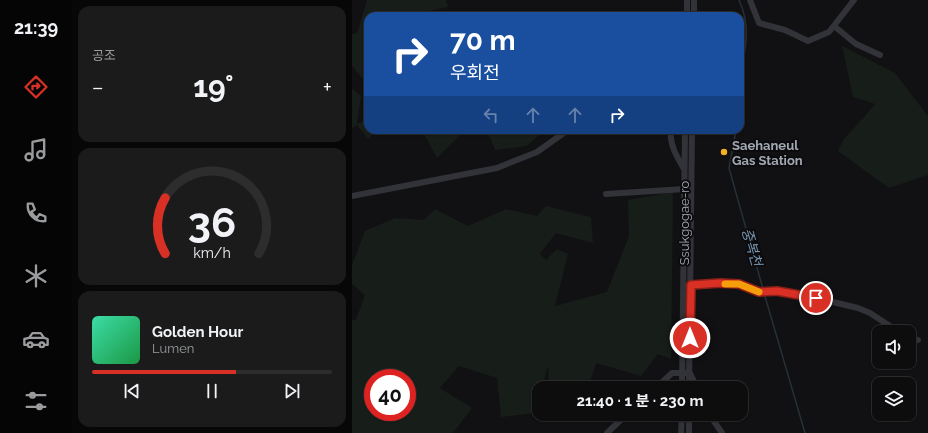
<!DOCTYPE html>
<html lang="ko">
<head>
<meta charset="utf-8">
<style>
  :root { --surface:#0d0d0e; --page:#1b1b1c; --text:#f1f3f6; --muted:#9a9c9e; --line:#2d2d2e; --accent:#d93025 }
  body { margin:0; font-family:Raleway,"Noto Sans KR",sans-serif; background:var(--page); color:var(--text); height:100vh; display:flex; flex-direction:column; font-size:15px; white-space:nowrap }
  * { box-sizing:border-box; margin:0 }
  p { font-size:13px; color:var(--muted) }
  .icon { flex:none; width:22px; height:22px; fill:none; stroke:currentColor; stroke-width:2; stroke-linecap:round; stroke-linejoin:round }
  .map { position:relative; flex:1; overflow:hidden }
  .sheet { display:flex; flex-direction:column; gap:6px; padding:6px; background:#070708; width:280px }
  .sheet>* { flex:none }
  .top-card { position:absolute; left:12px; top:12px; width:380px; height:122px; border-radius:12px; box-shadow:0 1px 3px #0004,0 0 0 1px var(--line); background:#1a4fa0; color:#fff; overflow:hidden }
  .buttons { position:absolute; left:520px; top:325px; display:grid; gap:8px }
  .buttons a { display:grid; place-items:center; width:44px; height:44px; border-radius:8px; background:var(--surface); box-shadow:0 1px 3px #0004,0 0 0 1px var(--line); font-size:20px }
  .speed { position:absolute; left:12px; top:369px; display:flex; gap:8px; font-size:20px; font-weight:700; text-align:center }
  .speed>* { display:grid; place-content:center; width:52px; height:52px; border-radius:50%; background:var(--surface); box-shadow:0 1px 3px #0004,0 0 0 1px var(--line); line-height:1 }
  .speed .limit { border:6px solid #d22; background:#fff; color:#111 }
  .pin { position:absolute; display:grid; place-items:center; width:34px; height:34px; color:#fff; margin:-17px; border:2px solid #fff; border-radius:50%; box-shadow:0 1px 4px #0007 }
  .me { position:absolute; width:44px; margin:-22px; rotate:0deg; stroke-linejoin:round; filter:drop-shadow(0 0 3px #0008) }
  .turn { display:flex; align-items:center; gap:14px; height:84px; padding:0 20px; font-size:18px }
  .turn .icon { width:52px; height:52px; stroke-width:2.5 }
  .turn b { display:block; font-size:28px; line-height:34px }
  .lanes { display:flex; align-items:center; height:38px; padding:0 20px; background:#0003; justify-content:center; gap:20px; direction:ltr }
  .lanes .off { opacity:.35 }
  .big { font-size:30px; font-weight:700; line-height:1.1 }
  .sheet .tile { flex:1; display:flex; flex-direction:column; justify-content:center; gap:6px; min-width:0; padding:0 14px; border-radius:12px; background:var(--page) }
  .sheet .dial { align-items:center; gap:0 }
  .dial svg { height:104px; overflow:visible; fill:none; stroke:var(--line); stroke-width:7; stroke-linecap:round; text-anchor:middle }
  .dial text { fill:var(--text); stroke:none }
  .song { display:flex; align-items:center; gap:12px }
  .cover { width:48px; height:48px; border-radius:6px; background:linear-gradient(135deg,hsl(160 70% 55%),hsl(140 70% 35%)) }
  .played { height:4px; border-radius:2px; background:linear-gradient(90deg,var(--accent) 60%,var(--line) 60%) }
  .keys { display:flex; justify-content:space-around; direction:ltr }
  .heat { display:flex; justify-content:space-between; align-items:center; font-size:22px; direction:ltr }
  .trip { position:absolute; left:180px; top:381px; width:216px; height:40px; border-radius:12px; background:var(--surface); box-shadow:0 1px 3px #0004,0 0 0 1px var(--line); font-weight:700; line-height:40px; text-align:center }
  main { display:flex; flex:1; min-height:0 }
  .tabs { display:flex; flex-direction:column; width:72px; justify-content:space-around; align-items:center; background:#050506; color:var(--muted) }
  .tabs .icon { width:28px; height:28px }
  .tabs .active { color:var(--accent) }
  .tabs b { font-size:18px; color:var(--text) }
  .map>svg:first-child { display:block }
</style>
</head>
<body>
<main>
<nav class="tabs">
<b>21:39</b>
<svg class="icon active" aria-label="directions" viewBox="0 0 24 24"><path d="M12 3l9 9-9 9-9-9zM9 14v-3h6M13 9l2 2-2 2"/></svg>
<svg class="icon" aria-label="music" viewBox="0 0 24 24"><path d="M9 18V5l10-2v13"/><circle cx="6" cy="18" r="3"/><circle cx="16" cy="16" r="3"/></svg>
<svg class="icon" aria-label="phone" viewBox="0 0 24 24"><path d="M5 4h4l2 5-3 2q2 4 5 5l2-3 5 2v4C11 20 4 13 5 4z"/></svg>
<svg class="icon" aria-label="climate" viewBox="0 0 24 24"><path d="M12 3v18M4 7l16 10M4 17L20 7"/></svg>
<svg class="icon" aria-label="car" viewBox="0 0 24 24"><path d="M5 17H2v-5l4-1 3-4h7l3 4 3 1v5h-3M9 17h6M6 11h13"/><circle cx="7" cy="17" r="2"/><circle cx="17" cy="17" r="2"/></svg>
<svg class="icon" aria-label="filters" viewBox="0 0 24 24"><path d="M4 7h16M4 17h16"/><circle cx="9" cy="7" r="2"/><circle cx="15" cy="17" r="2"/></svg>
</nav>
<section class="sheet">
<div class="tile"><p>공조</p>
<div class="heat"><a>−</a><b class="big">19°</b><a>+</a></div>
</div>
<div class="tile dial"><svg viewBox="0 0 100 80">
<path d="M14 69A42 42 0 1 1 86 69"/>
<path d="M14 69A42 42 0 0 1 14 26" stroke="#d93025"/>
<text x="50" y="56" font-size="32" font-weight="700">36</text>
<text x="50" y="72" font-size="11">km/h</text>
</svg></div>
<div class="tile">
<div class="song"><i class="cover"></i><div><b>Golden Hour</b><p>Lumen</p></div></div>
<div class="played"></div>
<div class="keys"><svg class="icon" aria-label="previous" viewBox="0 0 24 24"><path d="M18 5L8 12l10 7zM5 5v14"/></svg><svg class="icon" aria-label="pause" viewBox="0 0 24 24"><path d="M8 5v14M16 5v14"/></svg><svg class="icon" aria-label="next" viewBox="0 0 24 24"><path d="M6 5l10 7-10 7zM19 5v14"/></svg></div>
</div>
</section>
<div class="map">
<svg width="576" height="433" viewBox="0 0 576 433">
  <rect width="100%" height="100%" fill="#111113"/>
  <path fill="#171d18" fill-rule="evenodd" d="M15,0H94L96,7L67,13L48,15V16H16V81L11,79L0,66V34L5,33Z
    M490,46L543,73L576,116V175L537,188L486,151L491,140L512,117L523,104L501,97Z
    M0,89L9,96L5,124L16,119V130H25L16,139L5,125L0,128Z
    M70,130H113L85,158Z
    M130,130H192L175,146L143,150L138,137Z
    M321,192L319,359L306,354L289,376L244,363L236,388H197L196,366L190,388H187V398L183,413L149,417L145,378L107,366L88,388L120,408L101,433H0V320H4L13,295L0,284V265L13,231L43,218L72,220L83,209L116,226L154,209L185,216L194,206L239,217L241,243L204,233L188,254L194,260L205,249L216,254L203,306L255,292L277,236L276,200ZM21,378H55V412H21Z"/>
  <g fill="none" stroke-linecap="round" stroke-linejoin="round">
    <path stroke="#273036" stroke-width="1.5" d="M387,0C399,26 394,48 388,75
      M384,130L377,168L411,289
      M412,293L453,433"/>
    <path stroke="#323338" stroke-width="6" d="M398,0L407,23L433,30L456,41L477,32L502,0
      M335,16V0
      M342,16V0
      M482,26L504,44L528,55
      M319,130C317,144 325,157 332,169
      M254,194L333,189
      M0,196L145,168L185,152L216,130
      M339,285L368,283L387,284L407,292L425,291L464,298L506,308L518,313L547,332
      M557,337L566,340
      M304,388L320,373H338L345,388
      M330,388L333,130
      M337,388L340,130
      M238,414L271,417
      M357,414L370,433
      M255,433L275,414
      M329,433L330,414
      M337,433V414"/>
  </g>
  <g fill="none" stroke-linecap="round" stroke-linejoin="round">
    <defs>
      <path id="route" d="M338,338L339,285L368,283L387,284L407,292L425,291L464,298"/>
    </defs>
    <use href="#route" stroke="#8d1f18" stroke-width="10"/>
    <use href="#route" stroke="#d93025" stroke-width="7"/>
    <path stroke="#f59e0b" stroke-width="7" d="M373,284H387L407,292"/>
  </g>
  <circle fill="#f6ae26" stroke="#0c0c0e" stroke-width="1.5" cx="372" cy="152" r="4"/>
  <g text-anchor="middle" stroke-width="4" stroke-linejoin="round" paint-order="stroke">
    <g font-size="13" font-weight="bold" fill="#a2a8b4" stroke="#0c0c0e" text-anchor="start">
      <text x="380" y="150">Saehaneul<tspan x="380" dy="15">Gas Station</tspan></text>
    </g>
    <g font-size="13" fill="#a2a8b4" stroke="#0c0c0e">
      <text transform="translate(332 223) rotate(-90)" y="5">Ssukgogae-ro</text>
    </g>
    <g font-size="14" font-style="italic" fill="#7796b0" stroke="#0c0c0e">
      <text transform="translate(400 247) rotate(74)" y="5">중복천</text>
    </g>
  </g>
</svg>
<div class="buttons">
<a><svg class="icon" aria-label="sound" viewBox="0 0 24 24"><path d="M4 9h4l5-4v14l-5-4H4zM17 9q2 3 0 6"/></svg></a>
<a><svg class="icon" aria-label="layers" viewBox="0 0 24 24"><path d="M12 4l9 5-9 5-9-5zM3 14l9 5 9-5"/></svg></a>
</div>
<div class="speed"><div class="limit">40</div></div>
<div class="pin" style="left:464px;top:298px;background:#d93025"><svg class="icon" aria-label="arrive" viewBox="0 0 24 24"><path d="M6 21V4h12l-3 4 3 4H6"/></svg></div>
<svg class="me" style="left:338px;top:338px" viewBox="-20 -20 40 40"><circle r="17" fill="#d93025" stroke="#fff" stroke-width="3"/><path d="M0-11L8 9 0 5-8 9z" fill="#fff"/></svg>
<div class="trip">21:40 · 1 분 · 230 m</div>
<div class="top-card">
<div class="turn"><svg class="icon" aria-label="right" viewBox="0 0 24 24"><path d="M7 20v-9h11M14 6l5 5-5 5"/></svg><div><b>70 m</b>우회전</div></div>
<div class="lanes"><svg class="icon off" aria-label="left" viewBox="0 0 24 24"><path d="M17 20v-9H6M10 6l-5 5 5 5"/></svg><svg class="icon off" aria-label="ahead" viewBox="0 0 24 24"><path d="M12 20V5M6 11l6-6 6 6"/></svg><svg class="icon off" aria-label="ahead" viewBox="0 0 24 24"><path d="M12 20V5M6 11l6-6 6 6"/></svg><svg class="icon" aria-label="right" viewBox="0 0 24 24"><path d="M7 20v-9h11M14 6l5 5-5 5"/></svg></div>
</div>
</div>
</main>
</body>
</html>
